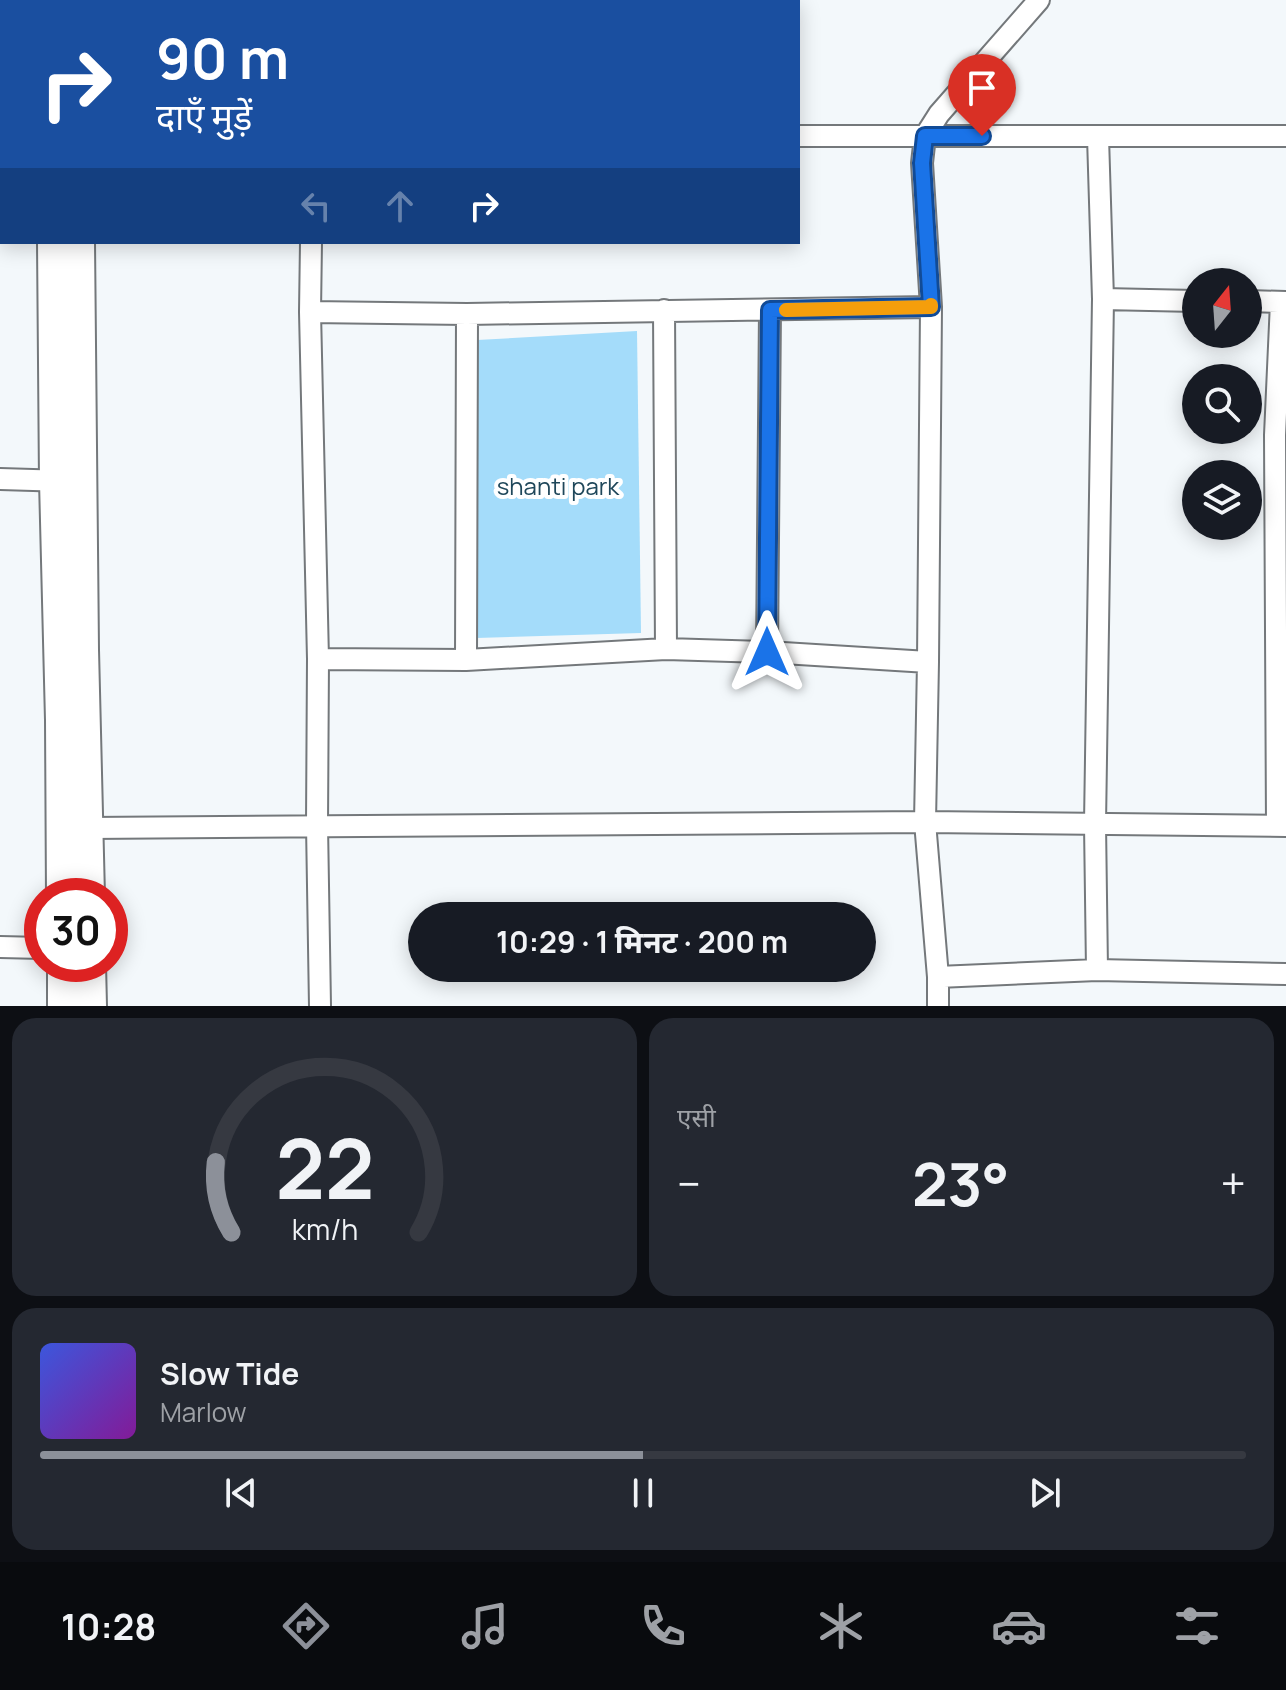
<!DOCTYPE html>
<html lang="hi">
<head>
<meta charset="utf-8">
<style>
  :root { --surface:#171b24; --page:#242831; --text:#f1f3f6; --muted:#9ea1a6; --line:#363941; --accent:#8c9099 }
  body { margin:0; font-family:Manrope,"Noto Sans Devanagari",sans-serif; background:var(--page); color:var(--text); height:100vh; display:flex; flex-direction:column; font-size:30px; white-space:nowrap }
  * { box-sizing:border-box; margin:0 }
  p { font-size:26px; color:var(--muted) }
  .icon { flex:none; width:44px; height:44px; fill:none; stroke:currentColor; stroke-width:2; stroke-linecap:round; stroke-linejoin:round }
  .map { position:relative; height:1006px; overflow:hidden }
  .panel { display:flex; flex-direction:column; gap:12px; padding:12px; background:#0d0f14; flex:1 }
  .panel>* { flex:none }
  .hud { position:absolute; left:0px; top:0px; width:800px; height:244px; box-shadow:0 4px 20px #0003; background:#1a4fa0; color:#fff; overflow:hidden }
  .needle { width:52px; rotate:17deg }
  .controls { position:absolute; left:1182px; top:268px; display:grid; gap:16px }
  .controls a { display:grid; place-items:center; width:80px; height:80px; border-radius:50%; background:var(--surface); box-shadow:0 4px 20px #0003; font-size:40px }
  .speed { position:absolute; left:24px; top:878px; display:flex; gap:16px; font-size:40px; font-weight:700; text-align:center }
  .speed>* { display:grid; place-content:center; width:104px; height:104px; border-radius:50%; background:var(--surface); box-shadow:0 4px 20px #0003; line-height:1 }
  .speed .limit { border:12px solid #d22; background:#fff; color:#111 }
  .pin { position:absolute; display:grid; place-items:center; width:68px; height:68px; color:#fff; margin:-82px -34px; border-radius:50% 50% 50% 0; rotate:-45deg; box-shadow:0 0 8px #0007 }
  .pin .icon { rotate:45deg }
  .me { position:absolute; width:88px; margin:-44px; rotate:0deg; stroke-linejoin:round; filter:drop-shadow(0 0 6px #0008) }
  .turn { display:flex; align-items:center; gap:28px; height:168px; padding:0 24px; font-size:36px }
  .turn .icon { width:104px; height:104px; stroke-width:2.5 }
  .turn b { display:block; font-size:56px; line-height:68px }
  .lanes { display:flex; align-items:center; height:76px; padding:0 24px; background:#0003; justify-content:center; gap:40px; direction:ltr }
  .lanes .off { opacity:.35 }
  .big { font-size:60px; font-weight:700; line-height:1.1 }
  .panel .tile { flex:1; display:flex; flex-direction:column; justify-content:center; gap:12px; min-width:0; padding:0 28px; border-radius:24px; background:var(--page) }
  .panel .dial { align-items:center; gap:0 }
  .dial svg { height:208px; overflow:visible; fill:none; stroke:var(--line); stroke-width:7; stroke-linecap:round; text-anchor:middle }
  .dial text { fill:var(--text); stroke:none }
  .song { display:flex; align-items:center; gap:24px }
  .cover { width:96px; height:96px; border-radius:12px; background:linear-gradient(135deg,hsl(230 70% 55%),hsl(290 70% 35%)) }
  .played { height:8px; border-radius:4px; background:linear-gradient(90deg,var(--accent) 50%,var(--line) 50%) }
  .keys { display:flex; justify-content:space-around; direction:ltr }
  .heat { display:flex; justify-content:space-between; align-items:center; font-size:44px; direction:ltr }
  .panel .tiles { flex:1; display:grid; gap:12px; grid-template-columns:1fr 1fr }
  .tile:last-child { grid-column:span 2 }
  .trip { position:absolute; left:408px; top:902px; width:468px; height:80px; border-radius:40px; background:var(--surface); box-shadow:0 4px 20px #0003; font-weight:700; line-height:80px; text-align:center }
  .tabs { display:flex; height:128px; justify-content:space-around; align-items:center; background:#090b0e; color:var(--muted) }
  .tabs .icon { width:56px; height:56px }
  .tabs .current { color:var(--accent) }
  .tabs b { font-size:36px; color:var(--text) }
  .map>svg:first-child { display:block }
</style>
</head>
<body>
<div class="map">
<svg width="1286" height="1006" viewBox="0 0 1286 1006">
  <rect width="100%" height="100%" fill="#f3f8fb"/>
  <path fill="#a4dcfa" d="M637,331L641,633L476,638L477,340Z"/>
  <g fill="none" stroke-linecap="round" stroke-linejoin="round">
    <defs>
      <path id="street" d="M307,0V2
        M0,54H2
        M798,136H1286
        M1098,137L1103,299L1095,824L1097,970L1286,974
        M311,242L310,312L318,659L317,825L320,1006
        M1103,299L1196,301
        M1248,301L1286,302
        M664,310L666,649
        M310,312L467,314L931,307
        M0,479L66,481
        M767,652L770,310
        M318,659L466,660L666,649L767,652L928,662
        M466,660L467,314
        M1277,825L1275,435L1281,302
        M88,828L925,822L1286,826
        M0,947L42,948
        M938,977L1097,970
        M938,1006V977L925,822L928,662L931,307L922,163L925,136L939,114L1039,0"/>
      <path id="secondary" d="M40,0V2
        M70,0V2
        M53,242L55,481L61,720L62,896
        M79,242L83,650L89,896
        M63,964V1006
        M90,964L91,1006"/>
    </defs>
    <use href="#street" stroke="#74787b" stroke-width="24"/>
    <use href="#secondary" stroke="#74787b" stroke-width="34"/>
    <use href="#street" stroke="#fff" stroke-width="20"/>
    <use href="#secondary" stroke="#fff" stroke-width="30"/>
  </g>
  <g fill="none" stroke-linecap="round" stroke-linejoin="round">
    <defs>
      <path id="route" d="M767,652L770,310L931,307L922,163L925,136H982"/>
    </defs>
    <use href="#route" stroke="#114b97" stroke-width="20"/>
    <use href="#route" stroke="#1a73e8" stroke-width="14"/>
    <path stroke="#f59e0b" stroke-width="14" d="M786,310L931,307V305"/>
  </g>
  <g text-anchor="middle" stroke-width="8" stroke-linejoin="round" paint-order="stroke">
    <g font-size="24" fill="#1f475a" stroke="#fff">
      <text x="558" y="495">shanti park</text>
    </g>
  </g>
</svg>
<div class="controls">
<a><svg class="needle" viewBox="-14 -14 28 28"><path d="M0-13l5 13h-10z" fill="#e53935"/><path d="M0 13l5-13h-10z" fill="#9ea1a6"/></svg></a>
<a><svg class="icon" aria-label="search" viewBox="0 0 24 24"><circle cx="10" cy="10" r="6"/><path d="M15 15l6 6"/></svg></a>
<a><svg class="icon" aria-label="layers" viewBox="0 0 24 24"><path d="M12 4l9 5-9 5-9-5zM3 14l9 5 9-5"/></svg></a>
</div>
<div class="speed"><div class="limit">30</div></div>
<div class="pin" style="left:982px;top:136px;background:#d93025"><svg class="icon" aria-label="arrive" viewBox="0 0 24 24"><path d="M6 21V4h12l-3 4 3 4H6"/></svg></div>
<svg class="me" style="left:767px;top:652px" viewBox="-20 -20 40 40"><path d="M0-17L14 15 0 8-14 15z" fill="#1a73e8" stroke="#fff" stroke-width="4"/></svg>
<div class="trip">10:29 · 1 मिनट · 200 m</div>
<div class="hud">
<div class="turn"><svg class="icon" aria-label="right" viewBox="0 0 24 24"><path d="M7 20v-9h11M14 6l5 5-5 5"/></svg><div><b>90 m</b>दाएँ मुड़ें</div></div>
<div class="lanes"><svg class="icon off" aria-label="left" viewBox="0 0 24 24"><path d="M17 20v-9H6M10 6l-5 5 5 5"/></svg><svg class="icon off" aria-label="ahead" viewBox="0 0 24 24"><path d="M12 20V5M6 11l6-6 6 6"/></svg><svg class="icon" aria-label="right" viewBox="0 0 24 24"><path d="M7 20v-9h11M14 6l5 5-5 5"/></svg></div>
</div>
</div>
<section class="panel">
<div class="tiles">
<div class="tile dial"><svg viewBox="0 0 100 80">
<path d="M14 69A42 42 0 1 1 86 69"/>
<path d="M14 69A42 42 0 0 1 8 42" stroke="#8c9099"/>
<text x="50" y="56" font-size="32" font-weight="700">22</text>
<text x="50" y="72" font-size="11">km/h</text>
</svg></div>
<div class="tile"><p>एसी</p>
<div class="heat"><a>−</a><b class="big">23°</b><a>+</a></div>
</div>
<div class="tile">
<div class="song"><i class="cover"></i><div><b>Slow Tide</b><p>Marlow</p></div></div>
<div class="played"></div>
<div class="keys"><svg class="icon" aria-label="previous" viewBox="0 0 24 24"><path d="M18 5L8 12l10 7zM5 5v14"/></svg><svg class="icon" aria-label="pause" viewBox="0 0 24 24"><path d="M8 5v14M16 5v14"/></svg><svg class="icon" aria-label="next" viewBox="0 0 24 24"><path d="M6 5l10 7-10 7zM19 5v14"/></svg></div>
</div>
</div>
</section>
<nav class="tabs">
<b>10:28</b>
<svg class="icon current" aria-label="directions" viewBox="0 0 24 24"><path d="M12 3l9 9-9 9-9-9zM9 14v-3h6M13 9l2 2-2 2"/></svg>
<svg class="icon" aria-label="music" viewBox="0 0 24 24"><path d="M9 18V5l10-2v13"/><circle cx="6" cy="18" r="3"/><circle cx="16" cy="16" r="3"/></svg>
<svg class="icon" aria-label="phone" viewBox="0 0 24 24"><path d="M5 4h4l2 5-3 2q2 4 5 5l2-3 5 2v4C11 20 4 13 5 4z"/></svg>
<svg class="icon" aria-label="climate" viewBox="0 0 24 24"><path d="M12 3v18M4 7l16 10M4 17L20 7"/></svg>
<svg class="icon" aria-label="car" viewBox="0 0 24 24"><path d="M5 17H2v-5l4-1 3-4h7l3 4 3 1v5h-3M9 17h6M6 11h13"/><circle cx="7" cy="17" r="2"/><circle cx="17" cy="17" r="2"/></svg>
<svg class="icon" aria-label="filters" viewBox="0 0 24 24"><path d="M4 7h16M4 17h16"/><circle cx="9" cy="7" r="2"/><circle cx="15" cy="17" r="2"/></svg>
</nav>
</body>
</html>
